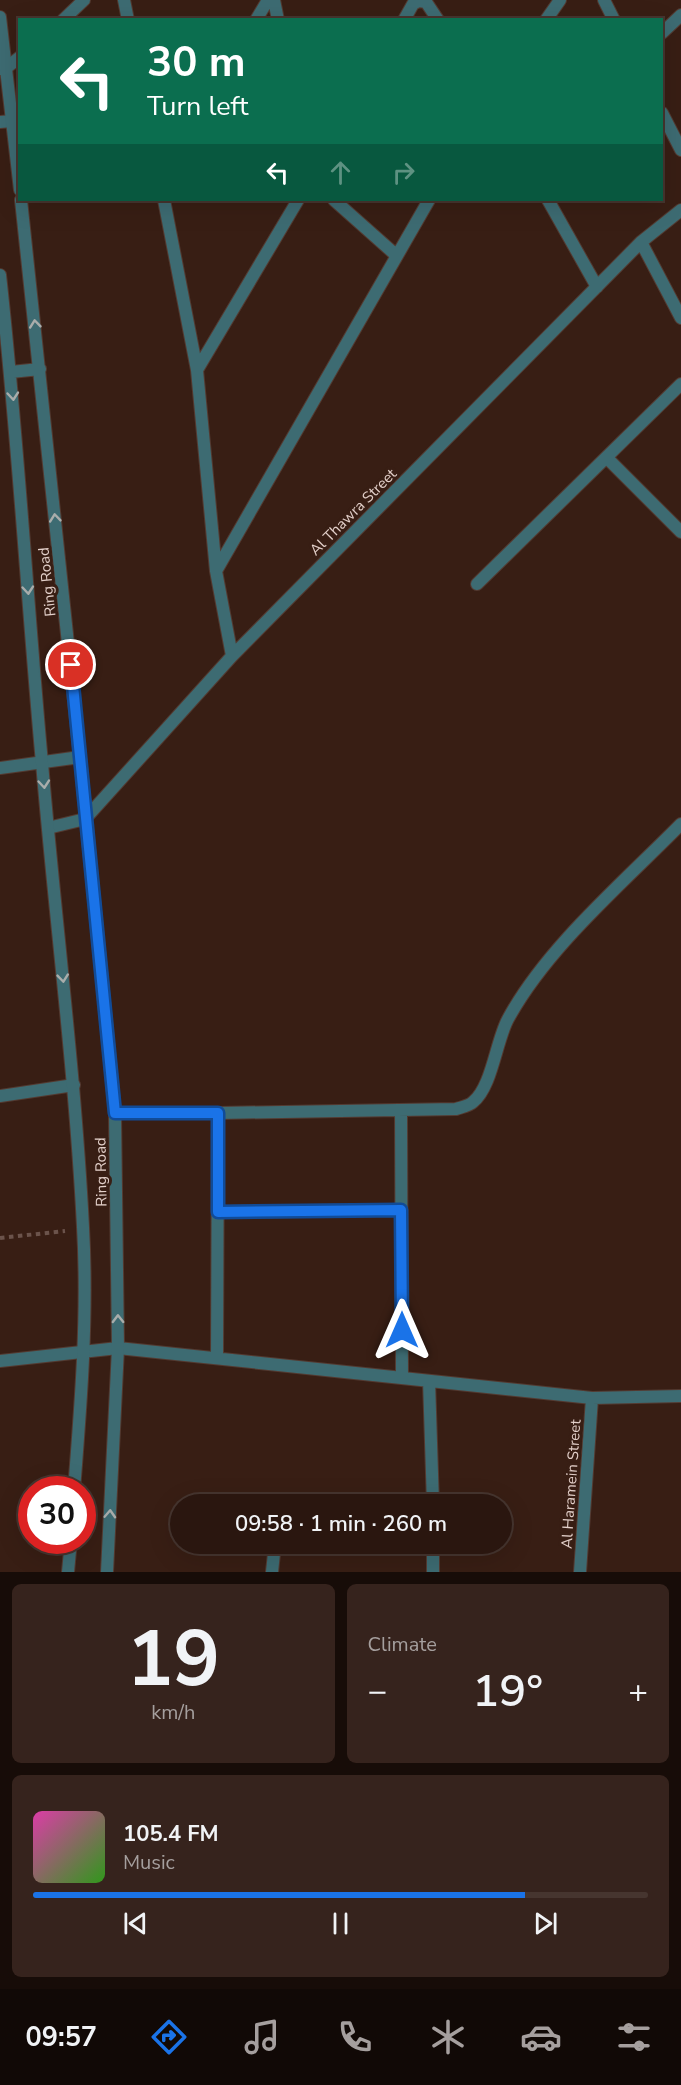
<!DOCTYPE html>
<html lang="en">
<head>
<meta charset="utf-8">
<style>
  :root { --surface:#2a160f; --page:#36231d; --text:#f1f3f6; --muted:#a59f9e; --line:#46352f; --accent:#1a73e8 }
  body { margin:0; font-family:"Nunito Sans",sans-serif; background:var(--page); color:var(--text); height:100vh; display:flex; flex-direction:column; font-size:22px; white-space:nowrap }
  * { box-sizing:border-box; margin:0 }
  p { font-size:20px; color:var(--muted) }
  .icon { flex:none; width:33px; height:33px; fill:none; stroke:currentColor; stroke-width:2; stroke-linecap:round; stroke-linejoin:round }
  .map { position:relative; height:1572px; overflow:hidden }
  .details { display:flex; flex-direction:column; gap:12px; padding:12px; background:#170c08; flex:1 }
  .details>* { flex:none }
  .top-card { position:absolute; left:18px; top:18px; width:645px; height:183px; border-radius:0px; box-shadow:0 6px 24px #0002,0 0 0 2px var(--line); background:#0b6e4f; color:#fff; overflow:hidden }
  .speed { position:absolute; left:18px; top:1476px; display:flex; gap:12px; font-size:30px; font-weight:700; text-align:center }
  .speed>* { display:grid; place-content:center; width:78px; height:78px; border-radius:50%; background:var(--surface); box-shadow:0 6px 24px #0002,0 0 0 2px var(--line); line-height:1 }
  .speed .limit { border:9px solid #d22; background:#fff; color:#111 }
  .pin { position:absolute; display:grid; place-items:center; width:51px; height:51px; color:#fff; margin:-26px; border:3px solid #fff; border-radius:50%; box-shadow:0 2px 6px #0007 }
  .me { position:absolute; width:66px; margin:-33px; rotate:0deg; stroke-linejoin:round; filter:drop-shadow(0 0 4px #0008) }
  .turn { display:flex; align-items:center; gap:21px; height:126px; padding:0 30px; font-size:27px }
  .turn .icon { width:78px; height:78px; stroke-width:2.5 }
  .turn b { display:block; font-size:42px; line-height:51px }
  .lanes { display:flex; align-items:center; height:57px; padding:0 30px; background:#0003; justify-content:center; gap:30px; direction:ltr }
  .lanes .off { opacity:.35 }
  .big { font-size:45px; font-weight:600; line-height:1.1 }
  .details .tile { flex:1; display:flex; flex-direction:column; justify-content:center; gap:9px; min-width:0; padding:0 21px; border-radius:9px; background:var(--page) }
  .details .dial { align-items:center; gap:0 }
  .dial b { font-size:78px; line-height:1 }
  .song { display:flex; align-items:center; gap:18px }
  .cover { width:72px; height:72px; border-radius:9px; background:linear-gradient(135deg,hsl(320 70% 55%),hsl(110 70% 35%)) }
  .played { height:6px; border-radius:3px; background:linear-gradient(90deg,var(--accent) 80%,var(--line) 80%) }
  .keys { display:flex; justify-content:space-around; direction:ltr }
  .heat { display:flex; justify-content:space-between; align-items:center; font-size:33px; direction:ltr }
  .details .tiles { flex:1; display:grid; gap:12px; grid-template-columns:1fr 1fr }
  .tile:last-child { grid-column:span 2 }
  .trip { position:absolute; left:170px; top:1494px; width:342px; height:60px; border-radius:30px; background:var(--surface); box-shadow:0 6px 24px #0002,0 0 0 2px var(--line); font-weight:600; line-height:60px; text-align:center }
  .menu { display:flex; height:96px; justify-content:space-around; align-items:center; background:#110906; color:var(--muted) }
  .menu .icon { width:42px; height:42px }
  .menu .selected { color:var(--accent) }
  .menu b { font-size:27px; color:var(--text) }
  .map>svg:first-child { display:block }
</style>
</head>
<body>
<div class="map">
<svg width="681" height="1572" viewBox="0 0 681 1572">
  <rect width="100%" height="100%" fill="#381e14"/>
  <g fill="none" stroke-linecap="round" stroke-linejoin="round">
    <defs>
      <path id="minor" d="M124,0L128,20
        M274,0L278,20
        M604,0L614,20
        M63,20L84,0
        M256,20L268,0
        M404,20L413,4L419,1L426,2L438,20
        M546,20L560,0
        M662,33L681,15
        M0,69L6,68L20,57
        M662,113L681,150
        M0,122L12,121
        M164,200L197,370L216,571L232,656
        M334,200L397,256
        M548,200L597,287
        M641,242L681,318
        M197,370L298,200
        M607,458L681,532
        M216,571L429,200
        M477,584L681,384
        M0,768L80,757
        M48,828L85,819L232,656L641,242L681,210
        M0,1096L74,1085
        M401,1110L402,1378
        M115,1113H218L456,1109C462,1107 469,1106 473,1102C492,1087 496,1041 508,1019C547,947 624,882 681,824
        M218,1212L401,1210
        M217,1357L218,1113
        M0,1361L118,1348L592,1398L681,1396
        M429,1381L433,1504
        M272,1572L275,1544
        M433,1572V1544
        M580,1572L592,1398"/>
      <path id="tertiary" d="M0,17L20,190
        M21,200L80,757L115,1113L118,1348L107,1572
        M0,275C18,437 27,600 42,763C55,918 75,1071 83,1227C88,1315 81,1402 74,1490
        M11,372L40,369
        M68,1572L71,1540"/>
    </defs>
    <use href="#minor" stroke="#533a31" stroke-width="14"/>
    <use href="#tertiary" stroke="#533a31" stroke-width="14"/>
    <path stroke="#6b534b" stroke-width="4" stroke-dasharray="4.5 4.5" stroke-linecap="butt" d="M0,1238L65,1231"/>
    <use href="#minor" stroke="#3d6b72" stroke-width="12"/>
    <use href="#tertiary" stroke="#3d6b72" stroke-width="12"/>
  </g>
  <defs><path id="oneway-chevron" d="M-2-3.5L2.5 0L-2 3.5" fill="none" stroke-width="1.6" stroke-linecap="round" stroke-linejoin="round" transform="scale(1.5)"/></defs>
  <g stroke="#a9adab">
    <use href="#oneway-chevron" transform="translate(35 324) rotate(-96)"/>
    <use href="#oneway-chevron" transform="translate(13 396) rotate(85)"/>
    <use href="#oneway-chevron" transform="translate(55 518) rotate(-96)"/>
    <use href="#oneway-chevron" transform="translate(28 590) rotate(85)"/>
    <use href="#oneway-chevron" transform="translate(44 784) rotate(85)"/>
    <use href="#oneway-chevron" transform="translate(63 978) rotate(84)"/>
    <use href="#oneway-chevron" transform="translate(118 1319) rotate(-91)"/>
    <use href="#oneway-chevron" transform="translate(110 1514) rotate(-87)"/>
  </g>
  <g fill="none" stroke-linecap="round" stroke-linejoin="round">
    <defs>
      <path id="route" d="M71,665L115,1113H218V1212L401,1210L402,1330"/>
    </defs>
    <use href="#route" stroke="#114b97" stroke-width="15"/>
    <use href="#route" stroke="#1a73e8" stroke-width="10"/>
  </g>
  <g text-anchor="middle" stroke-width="6" stroke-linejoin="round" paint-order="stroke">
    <g font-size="15" fill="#e3d0ca" stroke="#381e14">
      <text transform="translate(353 512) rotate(-45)" y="5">Al Thawra Street</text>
      <text transform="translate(47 582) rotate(-96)" y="5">Ring Road</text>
      <text transform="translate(101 1172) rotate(-91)" y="5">Ring Road</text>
      <text transform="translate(571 1484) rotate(-86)" y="5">Al Haramein Street</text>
    </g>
  </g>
</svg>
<div class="speed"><div class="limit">30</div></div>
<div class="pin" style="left:71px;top:665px;background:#d93025"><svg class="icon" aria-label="arrive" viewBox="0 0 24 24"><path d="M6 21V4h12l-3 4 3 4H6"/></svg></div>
<svg class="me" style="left:402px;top:1330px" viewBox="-20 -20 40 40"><path d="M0-17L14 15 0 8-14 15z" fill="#1a73e8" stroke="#fff" stroke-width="4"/></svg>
<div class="trip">09:58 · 1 min · 260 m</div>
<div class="top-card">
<div class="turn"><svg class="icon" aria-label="left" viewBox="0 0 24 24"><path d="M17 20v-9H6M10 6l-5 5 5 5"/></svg><div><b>30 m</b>Turn left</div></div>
<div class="lanes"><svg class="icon" aria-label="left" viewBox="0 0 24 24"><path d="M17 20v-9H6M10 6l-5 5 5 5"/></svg><svg class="icon off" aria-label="ahead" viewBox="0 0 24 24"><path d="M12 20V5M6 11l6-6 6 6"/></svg><svg class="icon off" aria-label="right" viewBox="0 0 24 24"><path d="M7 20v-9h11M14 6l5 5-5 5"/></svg></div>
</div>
</div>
<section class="details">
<div class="tiles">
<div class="tile dial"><b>19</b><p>km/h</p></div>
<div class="tile"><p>Climate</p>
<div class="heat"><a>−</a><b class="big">19°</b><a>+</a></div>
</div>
<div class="tile">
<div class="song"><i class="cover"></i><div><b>105.4 FM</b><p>Music</p></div></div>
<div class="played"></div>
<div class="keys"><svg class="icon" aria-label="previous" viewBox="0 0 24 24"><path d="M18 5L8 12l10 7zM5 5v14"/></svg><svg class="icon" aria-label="pause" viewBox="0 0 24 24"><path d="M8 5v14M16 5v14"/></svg><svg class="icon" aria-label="next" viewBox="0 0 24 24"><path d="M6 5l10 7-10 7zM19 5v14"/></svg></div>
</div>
</div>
</section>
<nav class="menu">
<b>09:57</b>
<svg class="icon selected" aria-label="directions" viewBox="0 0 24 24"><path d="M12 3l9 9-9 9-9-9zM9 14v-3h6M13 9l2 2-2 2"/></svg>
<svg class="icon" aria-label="music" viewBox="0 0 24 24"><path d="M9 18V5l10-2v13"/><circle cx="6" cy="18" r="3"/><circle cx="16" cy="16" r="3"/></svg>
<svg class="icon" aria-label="phone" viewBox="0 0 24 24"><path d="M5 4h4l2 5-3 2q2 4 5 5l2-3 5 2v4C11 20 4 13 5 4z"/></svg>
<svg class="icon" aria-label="climate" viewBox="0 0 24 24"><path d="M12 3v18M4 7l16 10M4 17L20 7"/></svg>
<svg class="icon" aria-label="car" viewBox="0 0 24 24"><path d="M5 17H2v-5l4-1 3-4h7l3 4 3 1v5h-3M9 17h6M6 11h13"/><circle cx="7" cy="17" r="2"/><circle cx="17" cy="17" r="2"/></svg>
<svg class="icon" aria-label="filters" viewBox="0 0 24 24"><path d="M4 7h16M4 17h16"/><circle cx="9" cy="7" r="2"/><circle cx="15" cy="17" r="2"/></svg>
</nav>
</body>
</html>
